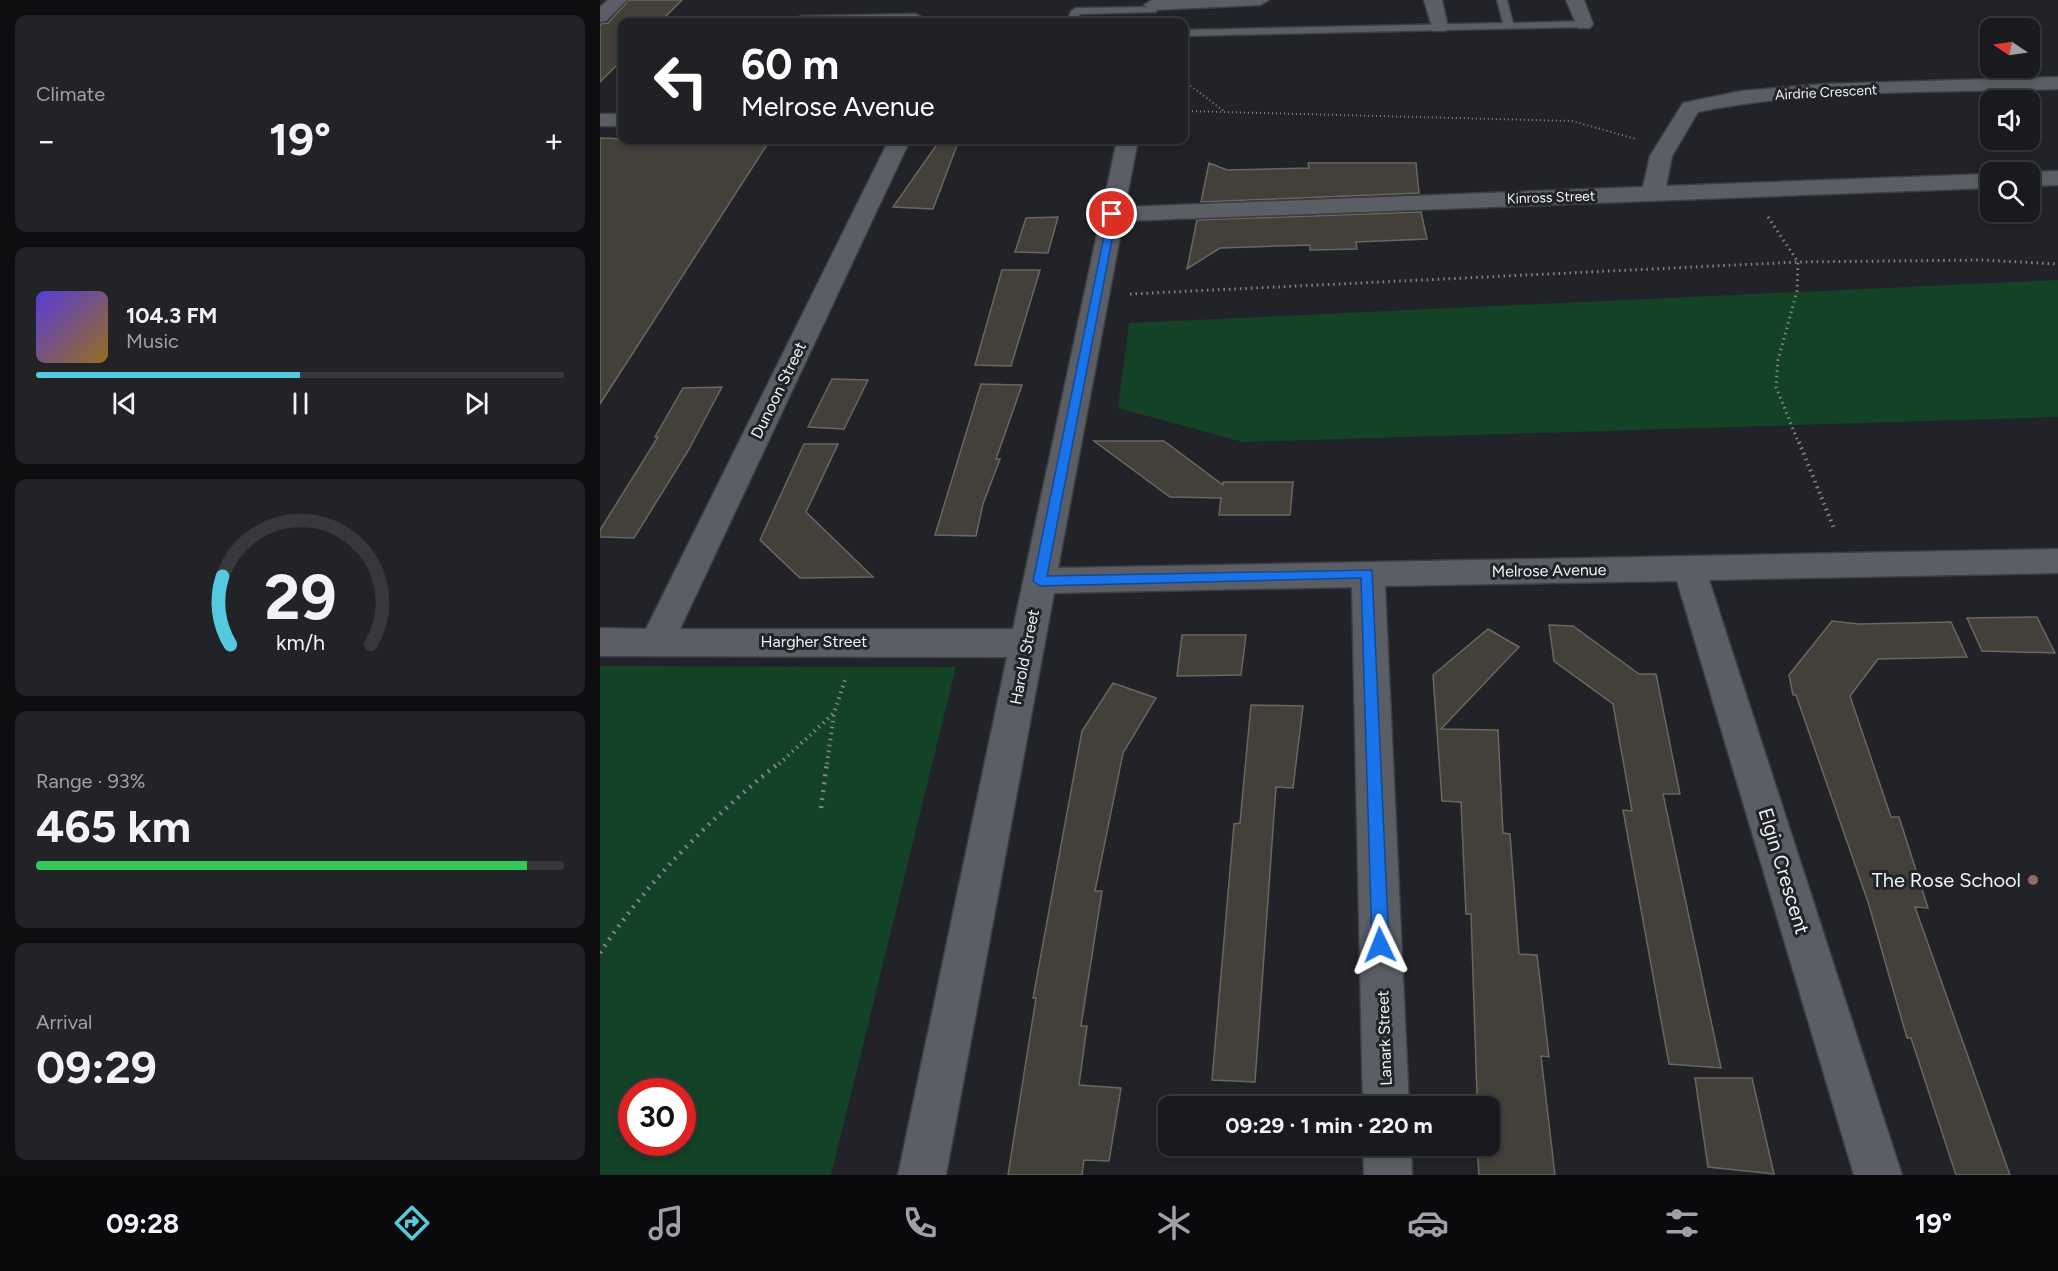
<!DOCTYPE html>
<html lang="en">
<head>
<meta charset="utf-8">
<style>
  :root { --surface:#191a1e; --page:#222327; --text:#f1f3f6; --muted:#9fa1a4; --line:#37383c; --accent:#55cadf }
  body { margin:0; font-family:Figtree,sans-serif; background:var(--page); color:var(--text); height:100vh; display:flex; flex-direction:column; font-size:22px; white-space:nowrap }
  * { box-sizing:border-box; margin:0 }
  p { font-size:20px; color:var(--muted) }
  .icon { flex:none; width:33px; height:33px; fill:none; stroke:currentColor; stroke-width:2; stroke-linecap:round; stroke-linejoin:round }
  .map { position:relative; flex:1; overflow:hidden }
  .drawer { display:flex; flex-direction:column; gap:15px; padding:15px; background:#0e0e10; width:600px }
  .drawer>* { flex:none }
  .guide { position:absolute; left:18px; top:18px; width:570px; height:126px; border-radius:12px; box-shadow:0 3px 9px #0003,0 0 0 2px var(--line); background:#202124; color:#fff; overflow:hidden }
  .needle { width:39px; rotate:283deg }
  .controls { position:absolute; left:1380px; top:18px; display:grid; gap:12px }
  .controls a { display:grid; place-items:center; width:60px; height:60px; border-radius:12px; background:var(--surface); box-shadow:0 3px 9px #0003,0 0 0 2px var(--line); font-size:30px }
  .speed { position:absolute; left:18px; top:1078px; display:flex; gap:12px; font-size:30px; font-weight:700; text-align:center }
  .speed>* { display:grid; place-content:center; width:78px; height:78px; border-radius:50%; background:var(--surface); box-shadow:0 3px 9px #0003,0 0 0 2px var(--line); line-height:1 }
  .speed .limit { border:9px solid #d22; background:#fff; color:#111 }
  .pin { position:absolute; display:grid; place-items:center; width:51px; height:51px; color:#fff; margin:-26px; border:3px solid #fff; border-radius:50%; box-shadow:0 2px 6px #0007 }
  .me { position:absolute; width:66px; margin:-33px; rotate:358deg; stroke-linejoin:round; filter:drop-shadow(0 0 4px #0008) }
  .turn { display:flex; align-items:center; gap:21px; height:126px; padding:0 24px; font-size:27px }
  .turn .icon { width:78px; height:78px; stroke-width:2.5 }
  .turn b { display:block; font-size:42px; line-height:51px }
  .big { font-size:45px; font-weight:700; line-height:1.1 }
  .drawer .tile { flex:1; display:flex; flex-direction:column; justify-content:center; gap:9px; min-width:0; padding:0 21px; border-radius:12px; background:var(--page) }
  .drawer .dial { align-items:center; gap:0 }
  .dial svg { height:156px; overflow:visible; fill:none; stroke:var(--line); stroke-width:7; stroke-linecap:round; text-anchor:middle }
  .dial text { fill:var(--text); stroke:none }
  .song { display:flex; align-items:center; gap:18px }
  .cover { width:72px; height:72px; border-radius:9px; background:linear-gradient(135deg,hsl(250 70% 55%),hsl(40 70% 35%)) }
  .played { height:6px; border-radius:3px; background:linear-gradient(90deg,var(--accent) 50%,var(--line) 50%) }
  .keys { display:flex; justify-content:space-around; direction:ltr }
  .heat { display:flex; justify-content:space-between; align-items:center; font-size:33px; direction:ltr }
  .charge { height:9px; border-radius:4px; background:linear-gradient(90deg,#34c759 93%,var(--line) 0) }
  .trip { position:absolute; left:558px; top:1096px; width:342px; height:60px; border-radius:12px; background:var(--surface); box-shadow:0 3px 9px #0003,0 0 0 2px var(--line); font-weight:700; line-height:60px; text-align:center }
  .menu { display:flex; height:96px; justify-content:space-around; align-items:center; background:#0a0a0c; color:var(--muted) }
  .menu .icon { width:42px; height:42px }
  .menu .on { color:var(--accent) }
  .menu b { font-size:27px; color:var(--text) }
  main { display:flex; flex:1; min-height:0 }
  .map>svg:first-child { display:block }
</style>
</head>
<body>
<main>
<section class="drawer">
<div class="tile"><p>Climate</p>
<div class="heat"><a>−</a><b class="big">19°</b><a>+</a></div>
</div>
<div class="tile">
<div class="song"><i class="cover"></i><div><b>104.3 FM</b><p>Music</p></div></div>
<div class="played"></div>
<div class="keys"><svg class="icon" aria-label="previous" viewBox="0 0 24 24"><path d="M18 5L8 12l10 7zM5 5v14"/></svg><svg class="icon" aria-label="pause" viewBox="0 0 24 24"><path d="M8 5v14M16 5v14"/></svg><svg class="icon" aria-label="next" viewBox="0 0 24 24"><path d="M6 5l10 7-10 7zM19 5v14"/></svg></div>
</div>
<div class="tile dial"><svg viewBox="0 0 100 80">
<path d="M14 69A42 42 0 1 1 86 69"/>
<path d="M14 69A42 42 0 0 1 10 34" stroke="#55cadf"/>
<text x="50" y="56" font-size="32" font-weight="700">29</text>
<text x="50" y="72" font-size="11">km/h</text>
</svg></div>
<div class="tile"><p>Range · 93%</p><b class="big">465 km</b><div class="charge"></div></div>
<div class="tile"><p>Arrival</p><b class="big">09:29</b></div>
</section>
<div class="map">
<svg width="1458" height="1175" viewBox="0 0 1458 1175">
  <rect width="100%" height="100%" fill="#212328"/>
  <path fill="#134226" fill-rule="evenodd" d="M1458,280V417L643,442L518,408L529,323Z
    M0,666L356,667L231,1175H0ZM32,1092H82V1143H32Z"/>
  <path fill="#43403a" stroke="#6a6660" stroke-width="1.5" d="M29,0H82L60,22H22V60L0,82V24L8,23Z
    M0,138L128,143L131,140H170L0,404Z
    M340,140H359L333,209L293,207Z
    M609,163L627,170L709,168L708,163H816L819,193L601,202Z
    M821,212L827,239L756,242L757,249L710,250V245L620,248L587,269L597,220Z
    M458,217L448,253L415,252L426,218Z
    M402,270H440L411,366L375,365Z
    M232,379L268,380L244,429L208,427Z
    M381,384L422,385L396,459H400L383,504L376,536L335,535Z
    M122,387L88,451L34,538L0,537V530L58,437H55L83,388Z
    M494,441H564L623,485V482H693L690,515H619L621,498L570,497Z
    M204,444H238L206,512L273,577L200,578L160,540Z
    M1437,617L1455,653L1382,651L1367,618Z
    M1232,621L1259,624L1351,622L1367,657L1278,659L1250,696L1291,817H1299L1328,908L1315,907L1410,1175H1356L1311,1038H1307L1268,902L1196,695H1193L1189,675Z
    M949,625L973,626L1039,674H1056L1080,794H1063L1121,1068L1069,1064L1023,810L1032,811L1013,704L954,661Z
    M888,629L919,647L841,729L898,730L903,833L910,834L919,954L937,955L949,1057L941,1056L955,1175H879L877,1146H890V1107H875L874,1095H877L871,914H866L861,802L842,801L833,675Z
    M582,635H646L641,675L577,676Z
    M513,683L556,698L523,753L495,891H502L481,1026H487L479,1085L521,1088L509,1161L484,1160L482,1175H408L436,998H433L482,731Z
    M651,705L703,706L693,788L676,787L655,1082L612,1080L634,824L640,823Z
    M1095,1078H1152L1174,1174L1108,1167Z"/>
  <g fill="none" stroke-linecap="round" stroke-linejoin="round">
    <defs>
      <path id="service" d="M897,0H907L913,23L984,21L989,24L984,27L584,36V30L903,23Z
        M553,7L556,8V12L480,14L477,22H467L471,11L476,8Z"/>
      <path id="minor" d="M8,0H27L6,21L0,22V7Z
        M552,0H669L660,5L553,10L544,5Z
        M824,0H842L848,27L845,31H833Z
        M966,0H984L993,24L990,28H978Z
        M316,14L331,22L192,21L201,16Z
        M1458,77V89C1338,93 1215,88 1098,112L1072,156L1066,186L1390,174V188L523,221L458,568L1458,549V573L1109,580L1302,1175H1254L1077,581L785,586L809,1107H763L752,587L454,593L346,1175H298L407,657L0,656V628L46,629L289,140H310L80,629H413L517,140H538L525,207L1043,187L1050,156L1083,103L1141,91L1224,84Z
        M0,114H22V126H0Z
        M1458,171V185L1430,186L1429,172Z
        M763,1146H811L812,1175H764Z"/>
    </defs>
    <use href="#service" stroke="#3d3e43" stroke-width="3"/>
    <use href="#minor" stroke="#3d3e43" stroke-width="3"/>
    <path stroke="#828488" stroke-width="2" stroke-dasharray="1 3" stroke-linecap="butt" d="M584,81L624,111
      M584,111L972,121L1036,139"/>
    <path stroke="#828488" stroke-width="3" stroke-dasharray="1.5 4" stroke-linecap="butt" d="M1168,217L1198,262L1197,291L1178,360L1176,387L1199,444
      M530,294L1198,262L1382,260L1458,264"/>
    <path stroke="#828488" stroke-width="4" stroke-dasharray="1.5 4.5" stroke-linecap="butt" d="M1199,442L1235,531
      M179,764L234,713L246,677
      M227,764L234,713"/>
    <path stroke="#828488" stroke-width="4.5" stroke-dasharray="2 6" stroke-linecap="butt" d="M221,808L227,762
      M0,953C48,880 112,817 180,762"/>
    <use href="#service" fill="#5b5e64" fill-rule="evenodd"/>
    <use href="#minor" fill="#5b5e64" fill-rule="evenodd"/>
  </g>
  <path fill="#1a73e8" stroke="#114b97" stroke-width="1.5" d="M509,212L517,214L447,576L772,570L789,945L787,951L780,953L774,951L772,945L761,578L440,586L433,581Z"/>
  <circle fill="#8d6e63" stroke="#212328" stroke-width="2" cx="1433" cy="880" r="6"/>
  <g text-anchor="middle" stroke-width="6" stroke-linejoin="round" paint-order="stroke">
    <g font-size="14" fill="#f0f1f5" stroke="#212328">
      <text transform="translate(1226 92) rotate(-3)" y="5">Airdrie Crescent</text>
      <text transform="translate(951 197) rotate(-2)" y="5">Kinross Street</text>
    </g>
    <g font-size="16" fill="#f0f1f5" stroke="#212328">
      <text transform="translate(178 390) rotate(-64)" y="6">Dunoon Street</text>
      <text transform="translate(949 570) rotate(-1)" y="6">Melrose Avenue</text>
      <text x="214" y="647">Hargher Street</text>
      <text transform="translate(424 657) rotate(-79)" y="6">Harold Street</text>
      <text transform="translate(784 1038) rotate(-92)" y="6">Lanark Street</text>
    </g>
    <g font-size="20" fill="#f0f1f5" stroke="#212328">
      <text transform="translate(1184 871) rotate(73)" y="7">Elgin Crescent</text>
    </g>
    <g font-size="20" fill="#f0f1f5" stroke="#212328" text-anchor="end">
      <text x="1421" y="887">The Rose School</text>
    </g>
  </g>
</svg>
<div class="controls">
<a><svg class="needle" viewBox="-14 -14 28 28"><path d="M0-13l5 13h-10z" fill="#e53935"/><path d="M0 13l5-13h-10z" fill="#9fa1a4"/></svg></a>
<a><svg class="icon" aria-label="sound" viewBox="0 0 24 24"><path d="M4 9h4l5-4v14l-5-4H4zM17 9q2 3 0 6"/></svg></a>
<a><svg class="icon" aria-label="search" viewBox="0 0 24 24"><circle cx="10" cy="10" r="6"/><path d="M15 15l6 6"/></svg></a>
</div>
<div class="speed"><div class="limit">30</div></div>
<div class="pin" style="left:512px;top:214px;background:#d93025"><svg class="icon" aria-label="arrive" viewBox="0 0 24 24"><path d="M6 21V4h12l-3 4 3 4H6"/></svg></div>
<svg class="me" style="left:780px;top:945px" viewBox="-20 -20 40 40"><path d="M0-17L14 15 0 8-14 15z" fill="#1a73e8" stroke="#fff" stroke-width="4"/></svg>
<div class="trip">09:29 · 1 min · 220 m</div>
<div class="guide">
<div class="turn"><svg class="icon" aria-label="left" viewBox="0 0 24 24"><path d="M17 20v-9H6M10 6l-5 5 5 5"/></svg><div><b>60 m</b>Melrose Avenue</div></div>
</div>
</div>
</main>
<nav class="menu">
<b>09:28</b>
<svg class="icon on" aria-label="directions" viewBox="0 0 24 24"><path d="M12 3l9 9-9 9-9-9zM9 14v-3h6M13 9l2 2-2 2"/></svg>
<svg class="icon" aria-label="music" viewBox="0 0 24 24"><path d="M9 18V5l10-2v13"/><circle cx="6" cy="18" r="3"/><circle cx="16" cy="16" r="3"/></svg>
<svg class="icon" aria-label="phone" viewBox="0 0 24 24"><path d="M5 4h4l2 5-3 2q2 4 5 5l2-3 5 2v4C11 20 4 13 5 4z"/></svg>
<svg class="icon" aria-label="climate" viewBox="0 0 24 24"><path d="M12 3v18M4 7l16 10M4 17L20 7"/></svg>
<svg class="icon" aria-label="car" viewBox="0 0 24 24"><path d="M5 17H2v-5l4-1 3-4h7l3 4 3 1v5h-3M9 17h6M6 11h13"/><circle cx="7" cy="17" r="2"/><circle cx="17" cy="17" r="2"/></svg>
<svg class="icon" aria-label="filters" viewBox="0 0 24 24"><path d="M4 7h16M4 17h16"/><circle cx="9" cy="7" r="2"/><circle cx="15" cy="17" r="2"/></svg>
<b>19°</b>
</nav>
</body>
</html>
